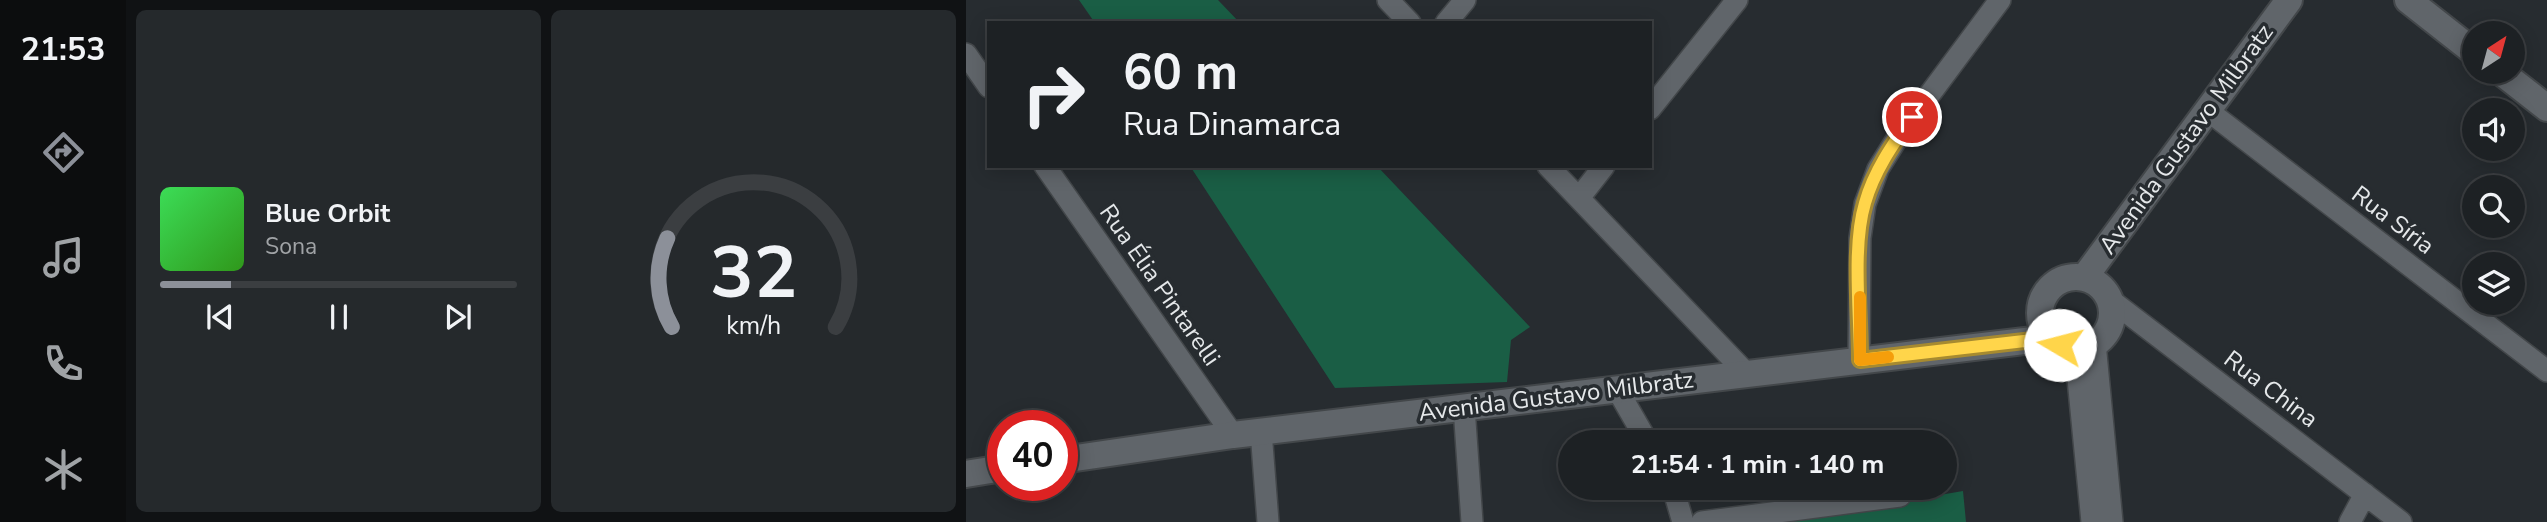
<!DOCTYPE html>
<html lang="en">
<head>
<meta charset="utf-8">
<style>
  :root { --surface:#1d2124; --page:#25292c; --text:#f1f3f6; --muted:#a0a3a6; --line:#3b3e41; --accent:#8c9099 }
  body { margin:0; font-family:"Nunito Sans",sans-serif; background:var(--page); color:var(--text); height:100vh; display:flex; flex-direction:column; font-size:26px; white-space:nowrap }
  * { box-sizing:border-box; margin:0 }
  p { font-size:23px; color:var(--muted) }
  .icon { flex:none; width:38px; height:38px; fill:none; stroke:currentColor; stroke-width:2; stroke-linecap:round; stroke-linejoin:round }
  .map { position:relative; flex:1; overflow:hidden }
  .panel { display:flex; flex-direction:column; gap:10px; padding:10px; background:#101214; width:840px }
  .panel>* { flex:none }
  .banner { position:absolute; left:21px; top:21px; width:665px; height:147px; border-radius:0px; box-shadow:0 4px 18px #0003,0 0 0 2px var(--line); background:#1d2124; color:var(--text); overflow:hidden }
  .needle { width:46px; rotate:36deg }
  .controls { position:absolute; left:1496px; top:21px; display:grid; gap:14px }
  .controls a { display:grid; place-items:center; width:63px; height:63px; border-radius:50%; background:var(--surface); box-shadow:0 4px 18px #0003,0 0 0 2px var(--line); font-size:35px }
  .speed { position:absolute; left:21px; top:410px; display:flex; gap:14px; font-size:35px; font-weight:700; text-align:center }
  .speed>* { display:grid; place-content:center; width:91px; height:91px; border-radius:50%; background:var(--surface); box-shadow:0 4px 18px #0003,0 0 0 2px var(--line); line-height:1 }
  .speed .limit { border:10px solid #d22; background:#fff; color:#111 }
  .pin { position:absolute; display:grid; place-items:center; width:60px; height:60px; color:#fff; margin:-30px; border:4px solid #fff; border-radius:50%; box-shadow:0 2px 7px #0007 }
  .me { position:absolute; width:77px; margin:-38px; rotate:278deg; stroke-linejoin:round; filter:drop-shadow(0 0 5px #0008) }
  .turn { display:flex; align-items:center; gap:24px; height:147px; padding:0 21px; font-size:32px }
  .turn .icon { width:91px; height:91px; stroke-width:2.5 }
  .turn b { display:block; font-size:49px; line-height:60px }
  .panel .tile { flex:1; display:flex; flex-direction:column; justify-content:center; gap:10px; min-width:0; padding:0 24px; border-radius:10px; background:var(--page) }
  .panel .dial { align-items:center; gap:0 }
  .dial svg { height:182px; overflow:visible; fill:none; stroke:var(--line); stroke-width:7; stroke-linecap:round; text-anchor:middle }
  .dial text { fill:var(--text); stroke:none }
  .song { display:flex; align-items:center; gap:21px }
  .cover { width:84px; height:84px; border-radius:10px; background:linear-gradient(135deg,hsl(130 70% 55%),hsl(110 70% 35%)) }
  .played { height:7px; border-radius:4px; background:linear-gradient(90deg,var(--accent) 20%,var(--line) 20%) }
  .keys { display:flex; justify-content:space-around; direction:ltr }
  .panel .tiles { flex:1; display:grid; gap:10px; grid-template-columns:repeat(2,1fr) }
  .trip { position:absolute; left:592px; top:430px; width:399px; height:70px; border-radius:35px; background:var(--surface); box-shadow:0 4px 18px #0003,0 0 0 2px var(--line); font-weight:700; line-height:70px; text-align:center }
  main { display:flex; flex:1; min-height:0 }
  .tabs { display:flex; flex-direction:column; width:126px; justify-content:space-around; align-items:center; background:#0c0d0e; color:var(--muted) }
  .tabs .icon { width:49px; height:49px }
  .tabs .active { color:var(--accent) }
  .tabs b { font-size:32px; color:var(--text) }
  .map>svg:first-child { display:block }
</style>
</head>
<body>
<main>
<nav class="tabs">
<b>21:53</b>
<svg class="icon active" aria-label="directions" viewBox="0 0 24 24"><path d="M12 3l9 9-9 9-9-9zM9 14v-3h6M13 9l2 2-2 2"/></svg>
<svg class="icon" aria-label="music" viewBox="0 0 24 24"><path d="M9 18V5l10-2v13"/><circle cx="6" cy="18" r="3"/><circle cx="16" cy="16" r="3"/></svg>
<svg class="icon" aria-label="phone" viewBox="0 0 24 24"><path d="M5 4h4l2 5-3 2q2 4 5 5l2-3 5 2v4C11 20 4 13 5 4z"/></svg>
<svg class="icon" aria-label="climate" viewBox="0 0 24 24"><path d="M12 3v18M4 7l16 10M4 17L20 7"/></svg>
</nav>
<section class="panel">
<div class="tiles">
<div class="tile">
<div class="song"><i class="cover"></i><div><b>Blue Orbit</b><p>Sona</p></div></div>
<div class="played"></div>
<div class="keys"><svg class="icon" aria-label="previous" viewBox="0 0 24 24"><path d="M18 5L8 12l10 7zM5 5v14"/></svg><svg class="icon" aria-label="pause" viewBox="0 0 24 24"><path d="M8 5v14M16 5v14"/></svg><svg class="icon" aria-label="next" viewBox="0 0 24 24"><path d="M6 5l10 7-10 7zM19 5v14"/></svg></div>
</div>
<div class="tile dial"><svg viewBox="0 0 100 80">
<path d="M14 69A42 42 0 1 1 86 69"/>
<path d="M14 69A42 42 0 0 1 12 30" stroke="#8c9099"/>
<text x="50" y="56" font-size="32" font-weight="700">32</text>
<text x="50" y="72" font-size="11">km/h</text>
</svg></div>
</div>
</section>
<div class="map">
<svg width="1581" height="522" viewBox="0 0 1581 522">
  <rect width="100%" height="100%" fill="#272c30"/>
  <path fill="#1a5e45" d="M113,0H252L274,23H129Z
    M224,166H411L564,327L545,340L541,382L369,388Z
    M997,491L1000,522H821V521Z"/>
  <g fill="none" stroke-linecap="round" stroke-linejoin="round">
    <defs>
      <path id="minor" d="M422,0L444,23
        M480,23L499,0
        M0,54L23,87
        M684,109L771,0
        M1241,110L1581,371
        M79,166L267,435
        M582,166L781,374
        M613,198L638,166
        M1142,298L1435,522
        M1129,343L1146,522
        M1109,348L1126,522
        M893,360L894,238L899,204L912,169L932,137L1034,0
        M651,389L682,443
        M498,407L506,522
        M295,431L302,522
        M707,488L717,522
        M736,522L934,496
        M1384,522L1399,494"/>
      <path id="tertiary" d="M1442,0L1508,52
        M1535,72L1581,108
        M1074 313a36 36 0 1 1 72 0a36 36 0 1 1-72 0Z
        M1118,278L1323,0
        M96,460L267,435L1084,338
        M0,474L37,468"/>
    </defs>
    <use href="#minor" stroke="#43474a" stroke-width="24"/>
    <use href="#tertiary" stroke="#43474a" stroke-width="30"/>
    <use href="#minor" stroke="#60656a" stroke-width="21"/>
    <use href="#tertiary" stroke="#60656a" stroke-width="26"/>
  </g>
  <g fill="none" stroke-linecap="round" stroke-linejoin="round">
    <defs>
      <path id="route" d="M946,117C927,144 908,171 899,203C886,246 894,314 894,360L1084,338L1094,345"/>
    </defs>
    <use href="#route" stroke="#a68a30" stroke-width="18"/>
    <use href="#route" stroke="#ffd54a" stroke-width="12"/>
    <path stroke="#f59e0b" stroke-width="12" d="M894,297V360L922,357"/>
  </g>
  <g text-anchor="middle" stroke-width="7" stroke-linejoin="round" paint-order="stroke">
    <g font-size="24" fill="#e5e8ea" stroke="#272c30">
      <text transform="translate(1220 139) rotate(-54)" y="8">Avenida Gustavo Milbratz</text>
      <text transform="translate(1427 220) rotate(37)" y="8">Rua Síria</text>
      <text transform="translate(194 285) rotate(55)" y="8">Rua Élia Pintarelli</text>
      <text transform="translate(1305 389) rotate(37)" y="8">Rua China</text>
      <text transform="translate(590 396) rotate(-7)" y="8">Avenida Gustavo Milbratz</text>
    </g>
  </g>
</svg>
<div class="controls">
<a><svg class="needle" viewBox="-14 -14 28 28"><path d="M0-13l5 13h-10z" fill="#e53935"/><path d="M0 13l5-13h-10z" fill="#a0a3a6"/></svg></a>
<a><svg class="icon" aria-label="sound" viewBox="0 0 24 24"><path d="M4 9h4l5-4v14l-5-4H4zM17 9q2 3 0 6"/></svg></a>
<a><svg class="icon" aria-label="search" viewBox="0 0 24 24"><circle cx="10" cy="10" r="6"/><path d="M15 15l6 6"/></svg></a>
<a><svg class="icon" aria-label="layers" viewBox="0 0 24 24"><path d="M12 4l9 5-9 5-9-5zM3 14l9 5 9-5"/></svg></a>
</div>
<div class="speed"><div class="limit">40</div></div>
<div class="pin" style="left:946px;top:117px;background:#d93025"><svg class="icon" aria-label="arrive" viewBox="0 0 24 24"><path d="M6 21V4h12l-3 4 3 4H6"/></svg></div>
<svg class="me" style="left:1094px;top:345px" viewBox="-20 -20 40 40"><circle r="19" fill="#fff"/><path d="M0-13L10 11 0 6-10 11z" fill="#ffd54a"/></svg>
<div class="trip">21:54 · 1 min · 140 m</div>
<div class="banner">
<div class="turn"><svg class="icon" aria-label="right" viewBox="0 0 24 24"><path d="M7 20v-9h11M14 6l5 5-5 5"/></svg><div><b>60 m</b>Rua Dinamarca</div></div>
</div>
</div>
</main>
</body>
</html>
